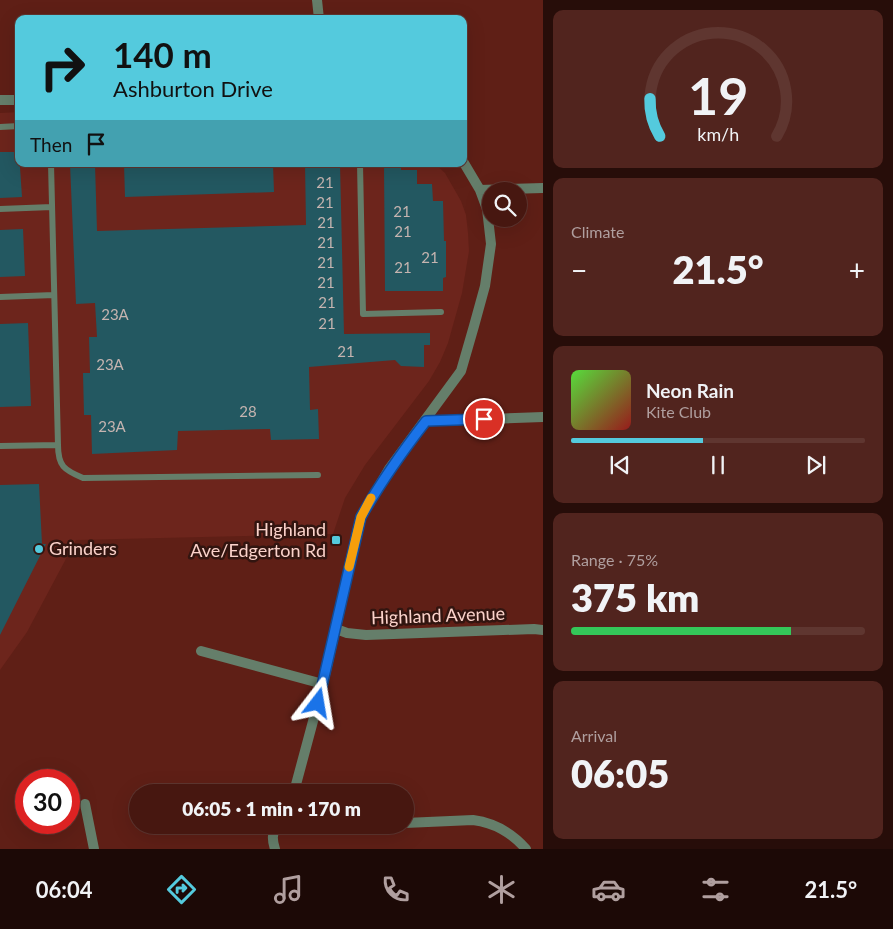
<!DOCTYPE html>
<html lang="en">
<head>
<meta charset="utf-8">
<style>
  :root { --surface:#471710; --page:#51241e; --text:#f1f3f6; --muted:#b09f9f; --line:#5f3630; --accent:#54cadd }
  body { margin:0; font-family:Lato,sans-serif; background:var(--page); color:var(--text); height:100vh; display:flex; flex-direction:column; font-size:19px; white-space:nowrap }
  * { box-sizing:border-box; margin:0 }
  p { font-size:16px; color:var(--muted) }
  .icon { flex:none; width:28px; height:28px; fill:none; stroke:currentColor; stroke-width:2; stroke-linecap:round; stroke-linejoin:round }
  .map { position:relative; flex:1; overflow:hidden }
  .sheet { display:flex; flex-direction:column; gap:10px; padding:10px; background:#270d09; width:350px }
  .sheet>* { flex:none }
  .hud { position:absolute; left:15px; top:15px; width:452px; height:152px; border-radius:10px; box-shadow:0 5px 20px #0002,0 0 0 1px var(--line); background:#54cadd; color:#111; overflow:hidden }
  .fabs { position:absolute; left:482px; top:182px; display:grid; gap:10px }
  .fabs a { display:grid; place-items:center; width:45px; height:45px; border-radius:50%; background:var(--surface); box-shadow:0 5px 20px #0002,0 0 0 1px var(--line); font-size:25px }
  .speed { position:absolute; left:15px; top:769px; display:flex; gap:10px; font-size:25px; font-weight:700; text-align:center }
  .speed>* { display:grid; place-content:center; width:65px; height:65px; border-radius:50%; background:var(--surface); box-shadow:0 5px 20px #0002,0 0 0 1px var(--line); line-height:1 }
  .speed .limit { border:8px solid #d22; background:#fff; color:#111 }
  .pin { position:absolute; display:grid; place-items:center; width:42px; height:42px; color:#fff; margin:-21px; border:2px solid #fff; border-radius:50%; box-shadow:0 1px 5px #0007 }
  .me { position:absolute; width:55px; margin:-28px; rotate:14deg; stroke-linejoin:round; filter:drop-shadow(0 0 4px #0008) }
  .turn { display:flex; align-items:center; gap:18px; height:105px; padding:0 15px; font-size:22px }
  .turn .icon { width:65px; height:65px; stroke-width:2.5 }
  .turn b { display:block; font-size:35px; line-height:42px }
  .then { display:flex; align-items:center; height:48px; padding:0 15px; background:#0003; gap:10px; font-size:19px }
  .big { font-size:38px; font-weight:800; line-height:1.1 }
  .sheet .widget { flex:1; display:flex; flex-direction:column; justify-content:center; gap:8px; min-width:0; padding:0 18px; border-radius:10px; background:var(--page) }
  .sheet .dial { align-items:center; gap:0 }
  .dial svg { height:130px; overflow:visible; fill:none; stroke:var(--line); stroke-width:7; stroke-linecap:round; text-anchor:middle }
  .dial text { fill:var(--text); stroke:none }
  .song { display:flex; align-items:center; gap:15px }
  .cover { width:60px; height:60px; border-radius:8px; background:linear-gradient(135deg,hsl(110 70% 55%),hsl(0 70% 35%)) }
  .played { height:5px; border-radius:2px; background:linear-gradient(90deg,var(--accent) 45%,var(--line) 45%) }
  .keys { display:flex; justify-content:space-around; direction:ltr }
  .heat { display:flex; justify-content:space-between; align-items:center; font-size:28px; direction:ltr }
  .charge { height:8px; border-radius:4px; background:linear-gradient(90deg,#34c759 75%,var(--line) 0) }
  .trip { position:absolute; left:129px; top:784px; width:285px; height:50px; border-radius:25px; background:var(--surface); box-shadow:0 5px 20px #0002,0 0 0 1px var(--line); font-weight:800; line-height:50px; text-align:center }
  .dock { display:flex; height:80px; justify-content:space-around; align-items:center; background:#1c0906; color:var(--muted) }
  .dock .icon { width:35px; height:35px }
  .dock .active { color:var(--accent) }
  .dock b { font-size:22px; color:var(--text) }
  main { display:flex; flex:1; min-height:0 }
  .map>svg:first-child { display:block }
</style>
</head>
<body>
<main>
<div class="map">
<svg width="543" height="849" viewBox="0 0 543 849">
  <rect width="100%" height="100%" fill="#5f1f16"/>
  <path fill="#6d251c" d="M19,112V164H435L445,173L461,201L466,215L468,233L469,251L462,293L448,343L440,362L429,381L365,465L345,498L333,534L76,540L27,632L0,670V113Z"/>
  <path fill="#235861" d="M0,152H19L22,197L0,198Z
    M70,164H95L97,231L306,225L305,164H340L344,334L430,333V345H424V367L401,366L395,360L309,367L310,410L318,409L319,439L271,440L270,429L178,431L177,450L92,454L91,415H84L83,373H90L89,337H97L95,303L76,304Z
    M124,164H273L274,192L125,197Z
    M384,164H401V170H417V184H432L433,201H443L444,241H446V277L443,278V291H385Z
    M23,229L25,276L0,277V230Z
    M28,323L31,406L0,407V324Z
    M39,484L42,544H46L0,635V485Z"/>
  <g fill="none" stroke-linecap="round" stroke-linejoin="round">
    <path stroke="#657e6a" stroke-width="6" d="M0,127L19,126
      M360,164L363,314L441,312
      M0,209L52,207
      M0,297L54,295
      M58,445C58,466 64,470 83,478L318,475
      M0,446L58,445L51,164"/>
    <path stroke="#657e6a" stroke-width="10" d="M317,0L319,19
      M0,100H19
      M480,190L543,188
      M426,421L543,417
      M336,629L347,633L366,635L534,629L543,630
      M201,651L323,684
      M294,792L323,684L361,517L389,469L461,371L474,326L485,286L491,244L487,209L480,190L464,163
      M85,804L94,849
      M405,823L473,820C495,823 511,832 526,849
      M311,825H340
      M275,849C272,840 272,834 276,825"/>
  </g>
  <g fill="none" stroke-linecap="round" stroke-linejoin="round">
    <defs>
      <path id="route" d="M318,703L361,517C380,483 402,452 426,421L484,419"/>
    </defs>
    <use href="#route" stroke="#114b97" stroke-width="12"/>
    <use href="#route" stroke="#1a73e8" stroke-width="9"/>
    <path stroke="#f59e0b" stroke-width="9" d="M349,567L361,517L371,498"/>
  </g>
  <g fill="#54cadd" stroke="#321510" stroke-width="2">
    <rect x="331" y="535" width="10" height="10" rx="2.5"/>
    <circle cx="39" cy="549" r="5"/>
  </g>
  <g text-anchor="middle" stroke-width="5" stroke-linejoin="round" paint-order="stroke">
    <g font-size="15" fill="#c5b4b0">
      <text x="325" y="188">21</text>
      <text x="325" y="208">21</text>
      <text x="402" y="217">21</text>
      <text x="326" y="228">21</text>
      <text x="403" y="237">21</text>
      <text x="326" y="248">21</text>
      <text x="430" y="263">21</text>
      <text x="326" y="268">21</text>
      <text x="403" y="273">21</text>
      <text x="326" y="288">21</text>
      <text x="327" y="308">21</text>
      <text x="115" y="320">23A</text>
      <text x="327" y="329">21</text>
      <text x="346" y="357">21</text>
      <text x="110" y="370">23A</text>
      <text x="248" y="417">28</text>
      <text x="112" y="432">23A</text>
    </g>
    <g font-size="18" fill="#fbd2ca" stroke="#321510" text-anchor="end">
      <text x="326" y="536">Highland<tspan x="326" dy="21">Ave/Edgerton Rd</tspan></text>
      <text x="49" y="555" text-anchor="start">Grinders</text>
    </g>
    <g font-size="18" fill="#fbd2ca" stroke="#321510">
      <text transform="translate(438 616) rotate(-2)" y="6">Highland Avenue</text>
    </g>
  </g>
</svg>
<div class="fabs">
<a><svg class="icon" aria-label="search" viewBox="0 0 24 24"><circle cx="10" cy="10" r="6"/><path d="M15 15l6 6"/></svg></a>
</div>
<div class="speed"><div class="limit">30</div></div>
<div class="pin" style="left:484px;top:419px;background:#d93025"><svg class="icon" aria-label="arrive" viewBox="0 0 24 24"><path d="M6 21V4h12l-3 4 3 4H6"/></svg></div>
<svg class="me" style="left:318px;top:703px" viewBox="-20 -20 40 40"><path d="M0-17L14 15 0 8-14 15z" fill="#1a73e8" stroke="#fff" stroke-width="4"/></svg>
<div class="trip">06:05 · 1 min · 170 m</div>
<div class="hud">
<div class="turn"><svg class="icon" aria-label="right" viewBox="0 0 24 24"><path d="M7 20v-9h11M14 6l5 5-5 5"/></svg><div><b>140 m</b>Ashburton Drive</div></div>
<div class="then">Then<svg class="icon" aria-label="arrive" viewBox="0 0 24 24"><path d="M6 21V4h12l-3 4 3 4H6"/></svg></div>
</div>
</div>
<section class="sheet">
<div class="widget dial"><svg viewBox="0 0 100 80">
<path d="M14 69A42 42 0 1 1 86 69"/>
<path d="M14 69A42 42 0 0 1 8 46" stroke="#54cadd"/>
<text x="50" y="56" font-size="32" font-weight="700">19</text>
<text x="50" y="72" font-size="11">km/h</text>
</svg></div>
<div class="widget"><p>Climate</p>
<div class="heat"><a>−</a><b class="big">21.5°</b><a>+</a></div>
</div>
<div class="widget">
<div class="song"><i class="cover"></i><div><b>Neon Rain</b><p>Kite Club</p></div></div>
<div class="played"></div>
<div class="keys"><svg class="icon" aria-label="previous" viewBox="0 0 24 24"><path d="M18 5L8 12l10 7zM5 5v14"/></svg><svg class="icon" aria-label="pause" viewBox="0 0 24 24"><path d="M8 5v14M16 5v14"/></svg><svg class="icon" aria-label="next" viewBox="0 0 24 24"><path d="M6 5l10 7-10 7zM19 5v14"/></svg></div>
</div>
<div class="widget"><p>Range · 75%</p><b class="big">375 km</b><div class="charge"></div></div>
<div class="widget"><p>Arrival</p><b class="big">06:05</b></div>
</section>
</main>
<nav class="dock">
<b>06:04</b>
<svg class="icon active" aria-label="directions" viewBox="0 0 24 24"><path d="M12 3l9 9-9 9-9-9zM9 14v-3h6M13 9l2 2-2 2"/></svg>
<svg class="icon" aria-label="music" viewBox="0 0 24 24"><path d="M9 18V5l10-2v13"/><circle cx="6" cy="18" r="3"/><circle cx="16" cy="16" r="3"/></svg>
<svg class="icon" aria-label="phone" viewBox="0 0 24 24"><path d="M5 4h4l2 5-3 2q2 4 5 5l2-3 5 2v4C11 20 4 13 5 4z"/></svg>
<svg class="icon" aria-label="climate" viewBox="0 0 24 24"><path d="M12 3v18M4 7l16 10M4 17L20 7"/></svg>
<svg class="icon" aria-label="car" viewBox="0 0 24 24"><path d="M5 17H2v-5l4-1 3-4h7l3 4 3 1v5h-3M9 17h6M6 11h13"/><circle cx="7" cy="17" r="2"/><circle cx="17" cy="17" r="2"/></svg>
<svg class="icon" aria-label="filters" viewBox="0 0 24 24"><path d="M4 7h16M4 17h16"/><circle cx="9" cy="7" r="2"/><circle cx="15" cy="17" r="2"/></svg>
<b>21.5°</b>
</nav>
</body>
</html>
